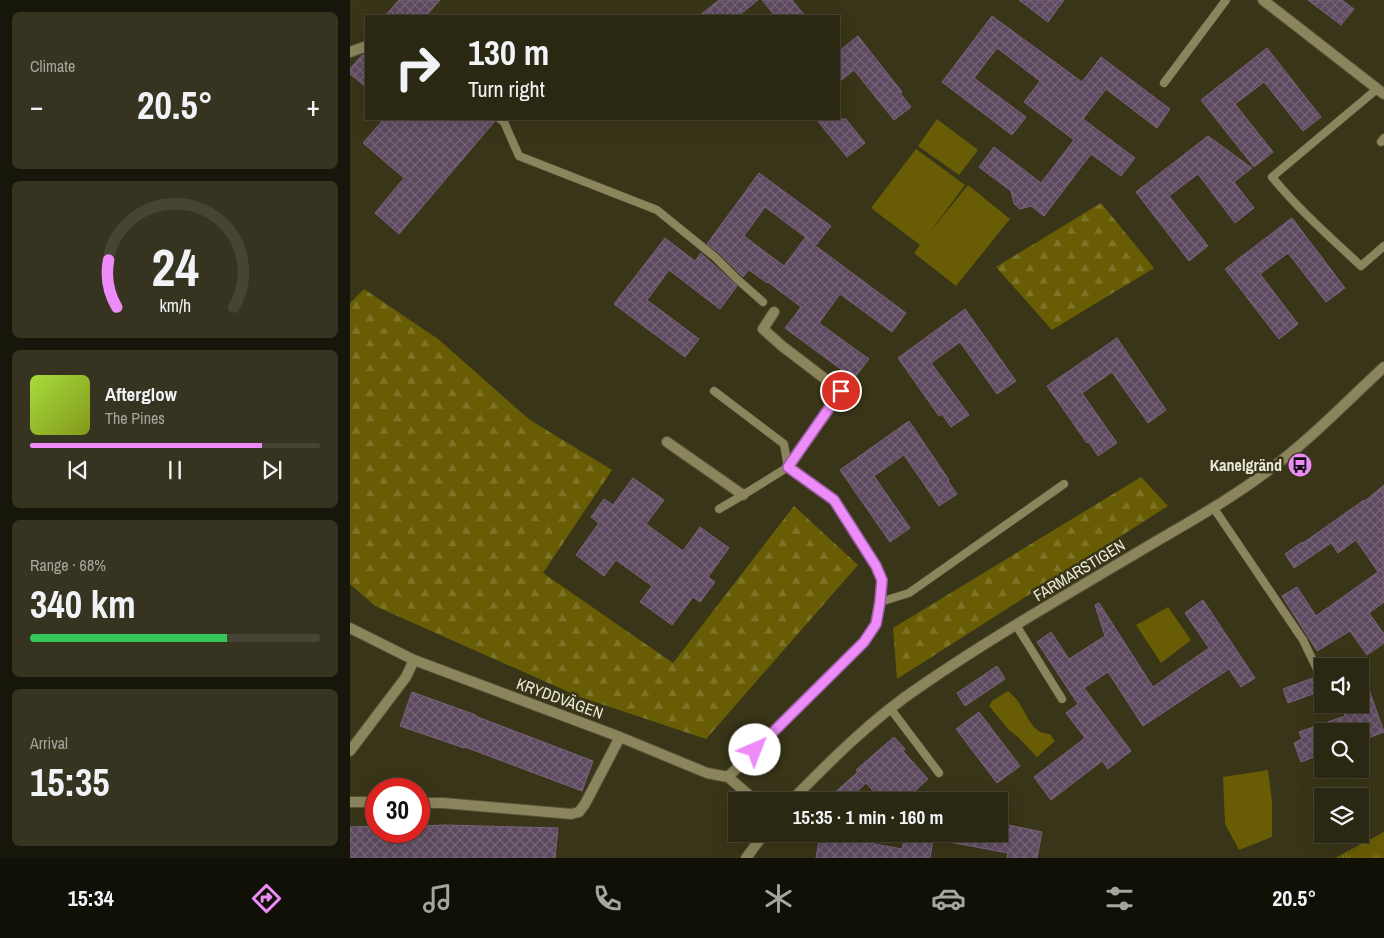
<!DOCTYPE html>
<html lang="en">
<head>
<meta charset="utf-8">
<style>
  :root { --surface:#2a2812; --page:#363420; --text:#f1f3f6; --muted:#a5a69f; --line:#464432; --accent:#ed8cf9 }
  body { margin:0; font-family:"Archivo Narrow",sans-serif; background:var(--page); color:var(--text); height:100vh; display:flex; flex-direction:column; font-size:19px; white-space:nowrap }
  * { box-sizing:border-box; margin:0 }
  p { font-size:16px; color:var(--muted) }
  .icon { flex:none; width:28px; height:28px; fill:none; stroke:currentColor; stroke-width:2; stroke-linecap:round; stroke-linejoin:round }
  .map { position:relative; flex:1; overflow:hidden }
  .panel { display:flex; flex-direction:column; gap:12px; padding:12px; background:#17160a; width:350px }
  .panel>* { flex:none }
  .top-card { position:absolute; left:15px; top:15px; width:475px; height:105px; border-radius:0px; box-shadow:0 5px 20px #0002,0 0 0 1px var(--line); background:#2a2812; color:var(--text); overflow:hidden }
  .tools { position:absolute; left:964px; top:658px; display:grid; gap:10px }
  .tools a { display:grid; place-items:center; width:55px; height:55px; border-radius:0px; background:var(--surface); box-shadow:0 5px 20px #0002,0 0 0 1px var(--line); font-size:25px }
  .speed { position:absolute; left:15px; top:778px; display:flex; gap:10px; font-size:25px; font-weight:700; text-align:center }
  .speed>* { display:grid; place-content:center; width:65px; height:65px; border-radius:50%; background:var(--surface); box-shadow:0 5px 20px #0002,0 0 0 1px var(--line); line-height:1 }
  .speed .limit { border:8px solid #d22; background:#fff; color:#111 }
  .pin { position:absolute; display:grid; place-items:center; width:42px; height:42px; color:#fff; margin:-21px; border:2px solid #fff; border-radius:50%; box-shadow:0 1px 5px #0007 }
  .me { position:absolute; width:55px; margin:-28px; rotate:44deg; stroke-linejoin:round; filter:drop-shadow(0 0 4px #0008) }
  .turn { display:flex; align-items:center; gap:18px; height:105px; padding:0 20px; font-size:22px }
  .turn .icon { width:65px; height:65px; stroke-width:2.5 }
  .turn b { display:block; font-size:35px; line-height:42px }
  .big { font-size:38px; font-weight:800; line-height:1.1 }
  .panel .widget { flex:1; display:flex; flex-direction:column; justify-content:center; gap:8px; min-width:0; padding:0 18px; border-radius:8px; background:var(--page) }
  .panel .dial { align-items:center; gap:0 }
  .dial svg { height:130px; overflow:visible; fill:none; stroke:var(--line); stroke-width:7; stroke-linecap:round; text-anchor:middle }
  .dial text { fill:var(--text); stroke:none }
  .song { display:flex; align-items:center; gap:15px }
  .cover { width:60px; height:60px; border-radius:8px; background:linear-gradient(135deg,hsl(80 70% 55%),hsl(70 70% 35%)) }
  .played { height:5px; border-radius:2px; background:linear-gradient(90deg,var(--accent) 80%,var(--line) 80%) }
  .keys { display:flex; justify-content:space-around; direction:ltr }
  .heat { display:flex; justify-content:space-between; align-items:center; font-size:28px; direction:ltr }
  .charge { height:8px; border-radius:4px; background:linear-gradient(90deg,#34c759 68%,var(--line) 0) }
  .trip { position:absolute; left:378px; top:792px; width:280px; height:50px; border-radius:0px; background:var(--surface); box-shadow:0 5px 20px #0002,0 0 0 1px var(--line); font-weight:800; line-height:50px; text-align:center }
  .dock { display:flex; height:80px; justify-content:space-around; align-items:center; background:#111007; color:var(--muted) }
  .dock .icon { width:35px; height:35px }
  .dock .active { color:var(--accent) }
  .dock b { font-size:22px; color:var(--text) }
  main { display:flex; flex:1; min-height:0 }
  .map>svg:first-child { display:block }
</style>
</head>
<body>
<main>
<section class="panel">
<div class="widget"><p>Climate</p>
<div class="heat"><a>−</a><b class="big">20.5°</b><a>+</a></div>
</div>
<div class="widget dial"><svg viewBox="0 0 100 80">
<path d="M14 69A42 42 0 1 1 86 69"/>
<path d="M14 69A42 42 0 0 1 9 40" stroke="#ed8cf9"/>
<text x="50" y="56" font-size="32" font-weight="700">24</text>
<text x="50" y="72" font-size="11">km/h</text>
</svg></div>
<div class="widget">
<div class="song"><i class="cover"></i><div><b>Afterglow</b><p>The Pines</p></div></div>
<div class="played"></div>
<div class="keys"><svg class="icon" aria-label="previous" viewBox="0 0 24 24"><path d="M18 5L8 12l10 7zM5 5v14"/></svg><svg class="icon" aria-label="pause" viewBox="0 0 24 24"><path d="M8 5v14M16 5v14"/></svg><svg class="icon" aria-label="next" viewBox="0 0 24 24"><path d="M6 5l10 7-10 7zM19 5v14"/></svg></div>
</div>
<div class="widget"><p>Range · 68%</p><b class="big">340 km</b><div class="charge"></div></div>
<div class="widget"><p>Arrival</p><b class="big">15:35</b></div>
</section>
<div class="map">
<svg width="1034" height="858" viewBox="0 0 1034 858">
  <defs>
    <pattern id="grass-tufts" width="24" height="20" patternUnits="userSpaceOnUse" patternTransform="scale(1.25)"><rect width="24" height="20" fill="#685d04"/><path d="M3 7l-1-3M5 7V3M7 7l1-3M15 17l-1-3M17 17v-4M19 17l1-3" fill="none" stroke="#7e7428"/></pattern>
    <pattern id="forest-firs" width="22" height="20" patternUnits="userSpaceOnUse" patternTransform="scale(1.25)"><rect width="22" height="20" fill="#685d04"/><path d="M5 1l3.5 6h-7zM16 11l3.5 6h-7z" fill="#7e7428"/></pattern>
    <pattern id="building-cross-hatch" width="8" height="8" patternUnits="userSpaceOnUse" patternTransform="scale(1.25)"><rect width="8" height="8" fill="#5e4a60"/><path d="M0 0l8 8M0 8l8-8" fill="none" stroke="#756476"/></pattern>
  </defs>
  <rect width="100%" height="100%" fill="#383518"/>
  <path fill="url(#grass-tufts)" d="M1034,832V858H985Z"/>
  <path fill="url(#forest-firs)" d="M751,203L804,268L702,330L646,267Z
    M14,289L88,339L180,420L262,470L193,573L323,663L444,506L508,565L356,739L230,697L25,606L0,584V303Z
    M791,477L818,506L547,679L543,628Z"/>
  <path fill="#685d04" d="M587,119L628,150L609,175L568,146Z
    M566,149L615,185L579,233L618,185L660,219L606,286L564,253L570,245L521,208Z
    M818,607L841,640L811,663L786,625Z
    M658,691C661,694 665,697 667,700C677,713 681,734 700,734L705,741L687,757L668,737L659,730L639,706L642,701Z
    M918,770L922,802V837L889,850L875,824L873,777Z"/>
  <path fill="url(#building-cross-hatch)" stroke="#79637b" d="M49,0H90L76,16H35Z
    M369,0H408L388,16H349Z
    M412,0H442L455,16H425Z
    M669,0H714L698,22Z
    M958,0H992L1004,9L991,25Z
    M642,16L732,82L751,57L820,109L807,128L756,89L733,119L785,158L771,176L741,154L694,216L681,206L670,209L664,204L661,191L629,167L644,147L691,183L724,140L674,102L690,81L647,48L624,78L676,117L662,135L592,82Z
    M508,36L552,92L550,93L561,107L544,120L504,70L489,82V51Z
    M917,48L971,117L953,131L914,82L885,104L923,152L904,167L851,100Z
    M12,55L16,56V87L0,74V69Z
    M34,119H144L145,121L49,234L25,213L54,178L13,143Z
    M466,119H496L515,143L497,157Z
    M858,136L902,168L884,182L904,208L885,223L848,174L819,196L858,246L839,261L786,192Z
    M409,173L481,226L466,245L415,207L394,236L434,266L455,238L556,313L542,332L490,294L469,323L519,359L505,377L493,369L492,370L435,328L451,307L418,282L417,283L399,270L393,277L369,253L357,244Z
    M942,218L995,288L976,302L938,253L910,274L948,324L929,339L875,269Z
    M315,238L345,261L351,253L387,286L370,309L319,270L297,300L349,339L335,357L264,304Z
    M615,309L666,381L647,394L610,342L581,363L619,415L601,427L592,414L589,416L548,358Z
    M767,338L816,410L798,423L762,372L732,393L767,443L748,456L738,441L737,443L697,386Z
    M559,421L599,480L598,481L607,494L589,506L554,455L524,476L560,528L540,542L490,470Z
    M283,478L314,500L296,524L333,551L350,527L379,548L358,577L365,582L350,602L343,597L322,625L290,602L302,586L266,560L254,576L226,555L249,523L241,517L254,499L263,505Z
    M1034,485V602L1019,613L1034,634V643L1017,655L1000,631L967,651L932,596L947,587L966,616L1028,572L1006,540L988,553L981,543L944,568L935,554L952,542L953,543L1014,500L1015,501Z
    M853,600L905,678L891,687L879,669L793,726L758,672L734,688L781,751L758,769L752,761L701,800L684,777L735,738L716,713L728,704L687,642L701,632L719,659L755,636L745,605L749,603L803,687L859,648L835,613Z
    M647,666L655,679L615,706L607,693Z
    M1010,670H1012L1034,732L1010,741V731H972V754L951,762L944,743L952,739L949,732L995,716L991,704H1010Z
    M963,678L968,692L938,703L933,689Z
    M62,692L126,715L125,716L243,761L232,791L115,747L114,748L50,726Z
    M629,712L670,766L647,783L606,729Z
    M544,737L555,749L553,751L578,779L554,801H532L516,783L497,801H475L508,772L506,770Z
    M649,823L692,832L687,858H657L658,853L594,841L595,834H649Z
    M95,825L208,828L205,858H0V827L26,826V831H69V826Z
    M470,834L552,849L555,834H584L580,858H466Z"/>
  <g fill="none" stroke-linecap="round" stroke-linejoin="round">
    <defs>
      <path id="service" d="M814,83L876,0
        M1027,89L922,177C949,210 980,237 1011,266L1034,246
        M150,119L154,122L169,156L307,210L365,257L387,279L413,302
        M1031,142L1034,138
        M364,391L434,444L438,467L393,495L369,509
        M863,507L953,640L967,669
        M530,602L559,593L714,484
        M666,625L712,699
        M540,708L589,773"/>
      <path id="minor" d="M913,0L1034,94
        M0,52L14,47L16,49
        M317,442L393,495
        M0,628L64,660L270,737L357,773L378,777L406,801
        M0,751L56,677L64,660
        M378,777L447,708L514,642L526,624L530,602L532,580L526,566L484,500L438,467L491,391L432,346L413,329L424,312
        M441,801C481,760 523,718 571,686C645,635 723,591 800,545C839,522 879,500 915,473C958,442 995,403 1034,367
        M0,802H26
        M69,803H93L221,814L229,812L235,804L270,737
        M396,858L414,834"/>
    </defs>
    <use href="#service" stroke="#555237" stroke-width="9"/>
    <use href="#minor" stroke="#555237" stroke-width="12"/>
    <use href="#service" stroke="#8a855c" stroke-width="8"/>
    <use href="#minor" stroke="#8a855c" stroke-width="10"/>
  </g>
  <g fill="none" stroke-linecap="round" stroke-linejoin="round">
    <defs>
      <path id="route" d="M405,750L514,642L526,624L530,602L532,580L526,566L484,500L438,467L491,391"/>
    </defs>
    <use href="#route" stroke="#9a5ba2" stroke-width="12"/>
    <use href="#route" stroke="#ed8cf9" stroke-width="9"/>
  </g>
  <defs>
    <symbol id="bus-disc" viewBox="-11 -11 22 22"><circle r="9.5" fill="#ed8cf9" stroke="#383518"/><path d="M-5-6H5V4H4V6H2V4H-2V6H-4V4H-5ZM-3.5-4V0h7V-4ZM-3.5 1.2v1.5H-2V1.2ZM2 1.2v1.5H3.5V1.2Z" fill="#111"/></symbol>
  </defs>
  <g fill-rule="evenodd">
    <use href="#bus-disc" x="936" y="451" width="28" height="28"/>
  </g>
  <g text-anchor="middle" stroke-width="5" stroke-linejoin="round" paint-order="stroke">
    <g font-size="16" font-weight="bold" fill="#ebe9d8" stroke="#383518" text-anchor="end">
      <text x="932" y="471">Kanelgränd</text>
    </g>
    <g font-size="16" fill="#ebe9d8" stroke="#383518">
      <text transform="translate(729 570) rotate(-31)" y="6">FARMARSTIGEN</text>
      <text transform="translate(210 698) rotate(20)" y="6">KRYDDVÄGEN</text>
    </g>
  </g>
</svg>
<div class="tools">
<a><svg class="icon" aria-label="sound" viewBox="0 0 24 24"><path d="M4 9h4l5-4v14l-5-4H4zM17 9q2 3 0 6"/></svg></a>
<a><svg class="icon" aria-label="search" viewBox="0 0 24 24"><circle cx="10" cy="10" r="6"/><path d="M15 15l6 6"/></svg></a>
<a><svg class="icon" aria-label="layers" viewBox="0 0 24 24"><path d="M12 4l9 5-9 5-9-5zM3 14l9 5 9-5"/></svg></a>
</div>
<div class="speed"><div class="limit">30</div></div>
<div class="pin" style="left:491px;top:391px;background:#d93025"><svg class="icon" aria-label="arrive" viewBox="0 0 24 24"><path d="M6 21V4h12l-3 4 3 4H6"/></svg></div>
<svg class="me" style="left:405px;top:750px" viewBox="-20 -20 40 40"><circle r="19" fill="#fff"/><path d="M0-13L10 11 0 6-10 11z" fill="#ed8cf9"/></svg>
<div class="trip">15:35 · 1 min · 160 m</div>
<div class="top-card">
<div class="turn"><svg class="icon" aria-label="right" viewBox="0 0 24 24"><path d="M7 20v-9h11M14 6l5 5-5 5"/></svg><div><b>130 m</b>Turn right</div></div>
</div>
</div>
</main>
<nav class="dock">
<b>15:34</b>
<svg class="icon active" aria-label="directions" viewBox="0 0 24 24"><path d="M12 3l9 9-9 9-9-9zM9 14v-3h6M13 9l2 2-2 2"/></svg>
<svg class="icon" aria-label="music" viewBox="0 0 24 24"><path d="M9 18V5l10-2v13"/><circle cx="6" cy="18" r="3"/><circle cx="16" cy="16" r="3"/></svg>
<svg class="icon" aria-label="phone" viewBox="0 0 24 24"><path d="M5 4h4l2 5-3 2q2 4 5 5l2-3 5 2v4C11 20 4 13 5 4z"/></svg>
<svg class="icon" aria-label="climate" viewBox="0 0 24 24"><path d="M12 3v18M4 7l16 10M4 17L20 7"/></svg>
<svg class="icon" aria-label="car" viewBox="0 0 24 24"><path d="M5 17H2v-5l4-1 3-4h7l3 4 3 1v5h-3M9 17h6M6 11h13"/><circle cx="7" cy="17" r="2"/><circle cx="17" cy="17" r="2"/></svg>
<svg class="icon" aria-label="filters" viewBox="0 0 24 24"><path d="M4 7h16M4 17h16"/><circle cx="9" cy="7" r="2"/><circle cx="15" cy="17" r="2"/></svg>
<b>20.5°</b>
</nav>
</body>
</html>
